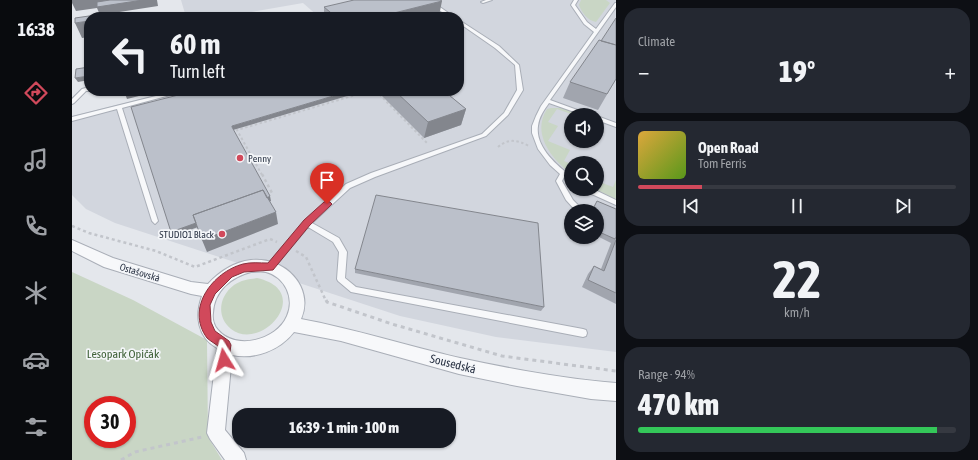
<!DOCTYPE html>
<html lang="en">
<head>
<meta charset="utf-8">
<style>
  :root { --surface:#171b24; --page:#242831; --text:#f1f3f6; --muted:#9ea1a6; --line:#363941; --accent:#d1495b }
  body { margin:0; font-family:"Asap Condensed",sans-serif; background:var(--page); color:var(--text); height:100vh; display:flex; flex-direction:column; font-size:15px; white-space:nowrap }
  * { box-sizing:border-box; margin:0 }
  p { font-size:13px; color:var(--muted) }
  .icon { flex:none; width:22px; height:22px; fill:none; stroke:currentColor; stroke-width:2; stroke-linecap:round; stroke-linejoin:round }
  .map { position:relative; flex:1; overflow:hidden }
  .details { display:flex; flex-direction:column; gap:8px; padding:8px; background:#0d0f14; width:362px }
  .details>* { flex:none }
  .top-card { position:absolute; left:12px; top:12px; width:380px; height:84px; border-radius:16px; box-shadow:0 1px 3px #0004; background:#171b24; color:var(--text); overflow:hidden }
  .buttons { position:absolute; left:492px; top:108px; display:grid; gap:8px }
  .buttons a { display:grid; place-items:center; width:40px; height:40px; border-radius:50%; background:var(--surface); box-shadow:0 1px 3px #0004; font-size:20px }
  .speed { position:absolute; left:12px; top:396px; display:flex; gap:8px; font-size:20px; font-weight:700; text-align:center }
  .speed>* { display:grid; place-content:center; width:52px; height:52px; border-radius:50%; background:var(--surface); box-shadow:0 1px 3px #0004; line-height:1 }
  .speed .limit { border:6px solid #d22; background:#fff; color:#111 }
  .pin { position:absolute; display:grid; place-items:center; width:34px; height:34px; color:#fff; margin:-41px -17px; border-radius:50% 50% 50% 0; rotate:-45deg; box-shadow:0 0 4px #0007 }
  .pin .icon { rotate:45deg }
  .me { position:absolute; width:44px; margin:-22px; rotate:352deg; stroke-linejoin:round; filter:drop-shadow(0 0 3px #0008) }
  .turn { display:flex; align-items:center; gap:14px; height:84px; padding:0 20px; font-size:18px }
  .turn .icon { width:52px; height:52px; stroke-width:2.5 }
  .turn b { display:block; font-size:28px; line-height:34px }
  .big { font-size:30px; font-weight:800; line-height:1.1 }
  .details .tile { flex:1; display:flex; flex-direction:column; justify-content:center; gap:6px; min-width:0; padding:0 14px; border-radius:16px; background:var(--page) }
  .details .dial { align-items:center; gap:0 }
  .dial b { font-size:52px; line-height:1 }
  .song { display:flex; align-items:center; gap:12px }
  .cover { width:48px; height:48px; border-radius:6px; background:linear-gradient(135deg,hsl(40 70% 55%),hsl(90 70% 35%)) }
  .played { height:4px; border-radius:2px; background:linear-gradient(90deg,var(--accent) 20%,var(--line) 20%) }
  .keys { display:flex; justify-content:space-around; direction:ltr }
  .heat { display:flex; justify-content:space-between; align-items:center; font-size:22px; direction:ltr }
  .charge { height:6px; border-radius:3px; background:linear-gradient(90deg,#34c759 94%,var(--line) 0) }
  .trip { position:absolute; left:160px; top:408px; width:224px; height:40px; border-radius:16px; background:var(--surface); box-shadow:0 1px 3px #0004; font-weight:800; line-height:40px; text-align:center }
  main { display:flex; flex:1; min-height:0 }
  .menu { display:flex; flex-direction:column; width:72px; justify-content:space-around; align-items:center; background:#090b0e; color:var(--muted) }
  .menu .icon { width:28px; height:28px }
  .menu .selected { color:var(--accent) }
  .menu b { font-size:18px; color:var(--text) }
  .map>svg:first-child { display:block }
</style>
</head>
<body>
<main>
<nav class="menu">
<b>16:38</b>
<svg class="icon selected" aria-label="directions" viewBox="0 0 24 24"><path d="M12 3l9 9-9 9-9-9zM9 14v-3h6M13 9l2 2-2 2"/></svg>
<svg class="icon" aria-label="music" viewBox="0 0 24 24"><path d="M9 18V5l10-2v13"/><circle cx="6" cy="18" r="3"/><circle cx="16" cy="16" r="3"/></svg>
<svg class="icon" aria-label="phone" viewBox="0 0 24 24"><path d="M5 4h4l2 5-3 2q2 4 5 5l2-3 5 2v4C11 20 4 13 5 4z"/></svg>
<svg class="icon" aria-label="climate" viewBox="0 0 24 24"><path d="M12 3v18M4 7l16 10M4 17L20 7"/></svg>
<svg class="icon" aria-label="car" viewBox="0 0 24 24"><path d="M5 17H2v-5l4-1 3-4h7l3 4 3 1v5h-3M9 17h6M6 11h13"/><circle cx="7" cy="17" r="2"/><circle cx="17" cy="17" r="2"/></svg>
<svg class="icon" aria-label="filters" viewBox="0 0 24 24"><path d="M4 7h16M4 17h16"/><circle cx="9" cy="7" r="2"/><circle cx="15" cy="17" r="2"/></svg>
</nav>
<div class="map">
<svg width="544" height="460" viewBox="0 0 544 460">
  <rect width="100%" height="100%" fill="#e4e7ec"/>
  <path fill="#d2d6de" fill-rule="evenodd" d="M109,0H544V352L424,337L328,316L43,223L14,209L0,195V116L99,91H387V17H247L231,3L151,17H114ZM499,115H525V141H499ZM499,163H525V189H499ZM499,211H525V237H499Z"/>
  <path fill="#c9d6c5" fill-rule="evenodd" d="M509,0H534L538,3L524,22C515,20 510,13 507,5Z
    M479,108H490L508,115H502L485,109L476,122L486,126L476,141L498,150L492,161L499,164V174C480,159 459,134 475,109Z
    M544,180V199L523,189H525V181L541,187Z
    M0,272L61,300L135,340L136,437L150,460H0ZM21,405H55V439H21Z
    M185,278C243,291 190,353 159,329C144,317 147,296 162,285C169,280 177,279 185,278Z"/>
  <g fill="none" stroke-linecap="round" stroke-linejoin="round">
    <defs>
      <path id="lane" d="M353,0H358L382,17H377Z
        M414,0H420L411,3L409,2Z
        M502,0H506L503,5L515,22L524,29L543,3H544V7L478,100L519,115H511L477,103C472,110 467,117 466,126C463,146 484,165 499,176V181L492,177L490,181L501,200L512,211H504L494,200L484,181L488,174L478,165L466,149L460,133V126L464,116L469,106L522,32L512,24L499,5Z
        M387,20L427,46L447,65L451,90L436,115L414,136L303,177L278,188L240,223L267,238L275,252L273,278L284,287L511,329L514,330L515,333L514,336L511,337L279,292L266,281L265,279L267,252L261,242L236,227L201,269L198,270L195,269L194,267L233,221L274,184L299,173L410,134L432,113L445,90L443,65L423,48L387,23Z
        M17,87V91H14L2,103L0,104V99L10,89Z
        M104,91H113L50,108L86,221L83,224L80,221L45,109L0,121V117Z
        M525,116L544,123V127L525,120Z
        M512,189H521L544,200V205L513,191Z"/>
      <path id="street" d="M0,240L41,258L119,282L136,284C147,272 162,262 179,260C212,256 243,287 229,319C283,329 335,346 388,358C439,369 492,379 544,383V401L519,399L445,386L387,374L269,341L222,332C208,350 183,360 160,355L153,430L172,453L174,460H153L138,439L135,433L145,348C125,337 123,315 130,296L119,294L32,267L0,251ZM179,272C184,272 189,271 194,272C213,277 223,298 215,316C205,340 164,351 146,330C142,326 140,319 141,313C142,291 159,277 179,272Z"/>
    </defs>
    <use href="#lane" stroke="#a9aeb7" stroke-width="2"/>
    <use href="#street" stroke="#a9aeb7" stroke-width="2"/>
    <path stroke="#c2c5cb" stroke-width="2" stroke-dasharray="2.5 2.5" stroke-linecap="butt" d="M304,91L356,144
      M426,147C437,138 445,140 457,146
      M190,175L165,130L297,91"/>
    <path stroke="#c2c5cb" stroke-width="2.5" stroke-dasharray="3 3" stroke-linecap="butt" d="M190,174L200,193
      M0,226L17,233L84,251L123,267L198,239L205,242
      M224,251L234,257L254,301"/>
    <path stroke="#c2c5cb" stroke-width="3" stroke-dasharray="4 4" stroke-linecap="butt" d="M254,300L255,302L320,324L430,356L544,371
      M49,460L63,452L130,437"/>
    <use href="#lane" fill="#f7f8fa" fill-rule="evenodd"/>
    <use href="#street" fill="#f7f8fa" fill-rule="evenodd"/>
  </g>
  <path fill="#a1a5ae" d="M252,7L367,16L364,17H252Z
    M544,79L526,110L491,98L498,82Z
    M305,91H372L394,109L389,125L352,138Z
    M525,201L544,209V304L510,287L516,274L522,266L529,269L539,243L525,236V211H519Z
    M283,269L472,307L469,311L283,273Z"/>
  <path fill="#83868d" d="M0,0H85L86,6L28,15L25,8L4,11L0,3Z
    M370,1L367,16L364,17H306Z
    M17,21V37L10,38L3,23Z
    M17,76V80L6,82L3,78Z
    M52,91H64L67,96L55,99Z
    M278,91H292L161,130L160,127V126Z
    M394,109L389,125L352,138L356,122Z
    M198,196L199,201L101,236L99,232Z
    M204,212L206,224L135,252L130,240Z"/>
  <path fill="#bbc0ca" stroke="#83868d" d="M38,0H71L25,7V2Z
    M282,0H368L370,1L306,17H264L252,7Z
    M24,15V17H17V21L3,23V18Z
    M544,18V45L529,41Z
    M527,40L544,45V79L535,94L498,82Z
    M17,67V76L3,78L4,69Z
    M122,91H278L160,126V127L198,196L195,198L191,190L121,215L124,223L99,232L59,107Z
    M323,91H372L394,109L356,122Z
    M191,190L204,212L130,240L121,215Z
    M304,195L466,223L472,307L283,269Z
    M525,201L544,209V237L543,239L525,231V211H520Z
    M544,240V293L516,280L522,266L532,271Z"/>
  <path fill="#d1495b" stroke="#882f3b" d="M255,201L258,202L260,204L258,206L238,225L201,270L172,272L160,277L143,294L138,305L139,322L143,331L157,341L159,345L156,364L152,365L148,364L146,360L147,347C144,344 138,341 135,338C113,308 141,272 171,264C179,262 187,263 196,263L232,220L252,202Z"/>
  <g fill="#d1495b" stroke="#f4f6f9" stroke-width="1.5">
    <circle cx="168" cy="158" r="4"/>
    <circle cx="150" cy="234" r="4"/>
  </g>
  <g text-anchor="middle" stroke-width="3.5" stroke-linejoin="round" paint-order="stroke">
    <g font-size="10" fill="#2b3445" stroke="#f4f6f9" text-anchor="start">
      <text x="176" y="162">Penny</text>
      <text x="142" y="238" text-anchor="end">STUDIO1 Black</text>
    </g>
    <g font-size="10" fill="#2b3445" stroke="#f4f6f9">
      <text transform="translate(68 272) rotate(17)" y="4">Ostašovská</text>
    </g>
    <g font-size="12" fill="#3f6138" stroke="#f4f6f9">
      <text x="51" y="358">Lesopark Opičák</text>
    </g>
    <g font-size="12" fill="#2b3445" stroke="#f4f6f9">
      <text transform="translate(381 364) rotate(14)" y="4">Sousedská</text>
    </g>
  </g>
</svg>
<div class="buttons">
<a><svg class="icon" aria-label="sound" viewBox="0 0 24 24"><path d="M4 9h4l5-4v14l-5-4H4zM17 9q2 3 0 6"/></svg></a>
<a><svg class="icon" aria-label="search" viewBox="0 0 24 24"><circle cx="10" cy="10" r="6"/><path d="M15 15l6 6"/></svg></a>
<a><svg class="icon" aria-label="layers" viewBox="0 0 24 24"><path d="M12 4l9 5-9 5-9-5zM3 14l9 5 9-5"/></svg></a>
</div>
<div class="speed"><div class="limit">30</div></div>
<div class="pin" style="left:255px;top:204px;background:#d93025"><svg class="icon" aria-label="arrive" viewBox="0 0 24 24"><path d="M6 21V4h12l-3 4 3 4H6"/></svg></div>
<svg class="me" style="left:152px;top:360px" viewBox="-20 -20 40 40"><path d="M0-17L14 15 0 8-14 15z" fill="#d1495b" stroke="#fff" stroke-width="4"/></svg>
<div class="trip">16:39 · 1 min · 100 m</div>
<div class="top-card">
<div class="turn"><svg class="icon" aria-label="left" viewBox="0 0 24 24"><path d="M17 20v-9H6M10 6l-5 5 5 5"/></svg><div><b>60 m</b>Turn left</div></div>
</div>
</div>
<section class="details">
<div class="tile"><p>Climate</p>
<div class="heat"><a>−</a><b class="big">19°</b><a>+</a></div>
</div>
<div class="tile">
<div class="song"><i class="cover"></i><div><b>Open Road</b><p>Tom Ferris</p></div></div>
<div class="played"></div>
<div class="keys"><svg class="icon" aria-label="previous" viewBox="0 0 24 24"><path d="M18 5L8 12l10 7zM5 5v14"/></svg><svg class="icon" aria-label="pause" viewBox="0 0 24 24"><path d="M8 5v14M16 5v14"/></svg><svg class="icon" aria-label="next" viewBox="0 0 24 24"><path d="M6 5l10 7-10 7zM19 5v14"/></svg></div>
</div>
<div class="tile dial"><b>22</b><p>km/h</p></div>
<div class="tile"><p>Range · 94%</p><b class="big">470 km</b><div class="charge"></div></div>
</section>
</main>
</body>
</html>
